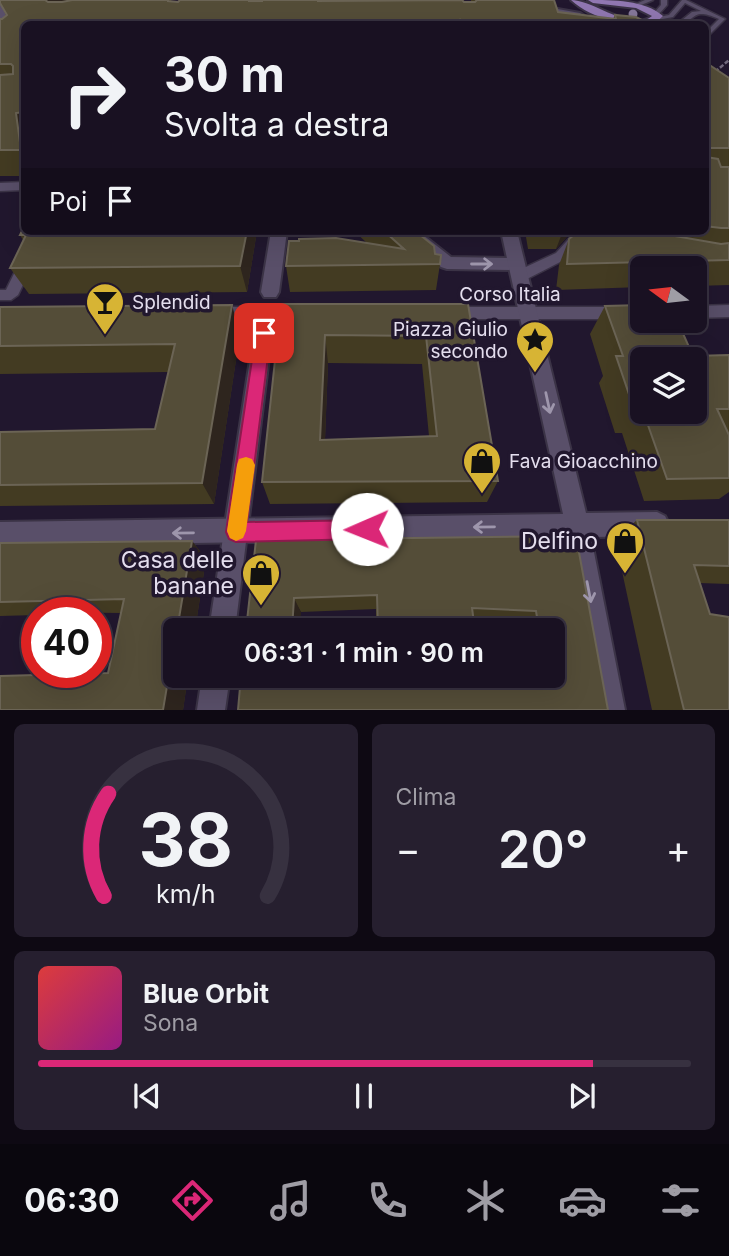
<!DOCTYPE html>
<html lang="it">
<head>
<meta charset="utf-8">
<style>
  :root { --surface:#191122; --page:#261f2f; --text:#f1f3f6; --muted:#9f9da5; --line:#373140; --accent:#db2777 }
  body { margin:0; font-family:Inter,sans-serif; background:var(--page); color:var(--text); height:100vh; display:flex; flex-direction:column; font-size:26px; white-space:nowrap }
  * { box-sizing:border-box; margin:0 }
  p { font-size:23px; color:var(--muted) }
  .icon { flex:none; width:38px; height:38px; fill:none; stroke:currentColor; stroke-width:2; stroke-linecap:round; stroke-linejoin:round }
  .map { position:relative; height:710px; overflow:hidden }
  .drawer { display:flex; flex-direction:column; gap:14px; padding:14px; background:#0e0913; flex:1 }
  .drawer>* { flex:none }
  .banner { position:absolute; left:21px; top:21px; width:688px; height:214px; border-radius:10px; box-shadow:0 7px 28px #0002,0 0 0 2px var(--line); background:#191122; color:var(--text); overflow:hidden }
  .needle { width:46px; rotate:285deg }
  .tools { position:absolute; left:630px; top:256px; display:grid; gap:14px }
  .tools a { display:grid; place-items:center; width:77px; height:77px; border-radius:10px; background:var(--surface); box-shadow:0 7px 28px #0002,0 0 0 2px var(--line); font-size:35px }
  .speed { position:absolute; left:21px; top:597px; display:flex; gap:14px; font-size:35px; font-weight:700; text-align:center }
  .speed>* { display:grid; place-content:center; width:91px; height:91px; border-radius:50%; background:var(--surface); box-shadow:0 7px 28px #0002,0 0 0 2px var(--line); line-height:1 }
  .speed .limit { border:10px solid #d22; background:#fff; color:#111 }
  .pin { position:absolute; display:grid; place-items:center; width:60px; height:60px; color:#fff; margin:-30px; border-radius:14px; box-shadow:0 4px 10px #0006 }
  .me { position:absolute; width:77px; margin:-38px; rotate:269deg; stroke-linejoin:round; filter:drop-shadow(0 0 5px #0008) }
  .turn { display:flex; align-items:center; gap:24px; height:147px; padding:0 28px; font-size:32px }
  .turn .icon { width:91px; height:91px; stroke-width:2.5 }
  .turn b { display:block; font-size:49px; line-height:60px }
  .then { display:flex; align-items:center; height:66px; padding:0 28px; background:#0003; gap:14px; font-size:26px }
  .big { font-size:52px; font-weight:600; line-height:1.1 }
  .drawer .tile { flex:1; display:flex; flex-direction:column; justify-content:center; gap:10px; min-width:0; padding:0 24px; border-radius:10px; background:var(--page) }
  .drawer .dial { align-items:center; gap:0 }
  .dial svg { height:182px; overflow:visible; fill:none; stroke:var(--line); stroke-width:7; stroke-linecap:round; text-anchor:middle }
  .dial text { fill:var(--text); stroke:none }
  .song { display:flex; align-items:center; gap:21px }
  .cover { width:84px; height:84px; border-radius:10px; background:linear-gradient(135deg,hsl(0 70% 55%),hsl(310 70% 35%)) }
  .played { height:7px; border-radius:4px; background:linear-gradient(90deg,var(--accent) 85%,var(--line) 85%) }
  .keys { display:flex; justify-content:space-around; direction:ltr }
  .heat { display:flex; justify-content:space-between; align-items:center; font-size:38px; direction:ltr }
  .drawer .tiles { flex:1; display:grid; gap:14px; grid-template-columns:1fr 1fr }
  .tile:last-child { grid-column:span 2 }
  .trip { position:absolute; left:163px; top:618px; width:402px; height:70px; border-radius:10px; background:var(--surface); box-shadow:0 7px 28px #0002,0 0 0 2px var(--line); font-weight:600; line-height:70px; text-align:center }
  .menu { display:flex; height:112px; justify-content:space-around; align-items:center; background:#0a070e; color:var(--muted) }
  .menu .icon { width:49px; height:49px }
  .menu .on { color:var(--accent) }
  .menu b { font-size:32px; color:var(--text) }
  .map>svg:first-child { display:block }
</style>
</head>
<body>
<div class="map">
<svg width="729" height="710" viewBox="0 0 729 710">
  <rect width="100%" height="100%" fill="#21172e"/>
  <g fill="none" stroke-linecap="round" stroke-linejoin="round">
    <defs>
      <path id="service" d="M645,0H653L639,6L636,4Z
        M661,0H667V5L659,14H655L654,13L661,5Z
        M682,0H686L725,19L705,39V33L719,19C690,6 698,22 677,24L692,12L701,11L685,3L673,17L657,20L654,18L669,15Z"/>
      <path id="pedestrian" d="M0,0H7L6,22L13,39H7L0,27Z
        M24,182V190L0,191V183Z
        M35,231H49L18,295L11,300H0V290H6Z
        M576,231H590L566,259L525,280H515L513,276L515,272L556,253Z
        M729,305V317L695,318V306Z
        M212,307H302L309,313L302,319H212L205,313Z
        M450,307H642V319H450L443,313Z"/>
      <path id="minor" d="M552,8L580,13L596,24H584L573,18L548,13L547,11Z
        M271,231H287L279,292L276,297H264L261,292Z
        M400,231H418L451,257L517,258L525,264L517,270L447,269L441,267Z
        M263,326L270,328L272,333L235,630H209L254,333L256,328Z
        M202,676H230L225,710H197Z"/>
      <path id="tertiary" d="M501,231H517L586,513L657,512L665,516L669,524L665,532L657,536L591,537L625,710H597L567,537L0,546V522L563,514Z"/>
      <path id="primary" d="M571,0C594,0 632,33 652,16L636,8L593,3L588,0C613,0 645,0 663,16L654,24C624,24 594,21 571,0Z"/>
    </defs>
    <use href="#service" stroke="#3b3346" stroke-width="3"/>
    <use href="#pedestrian" stroke="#3b3346" stroke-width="3"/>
    <use href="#minor" stroke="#3b3346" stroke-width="4"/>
    <use href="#tertiary" stroke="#3b3346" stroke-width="4"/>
    <use href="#primary" stroke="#3b3346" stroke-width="4"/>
    <path stroke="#746c80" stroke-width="2.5" stroke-dasharray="4.5 2" stroke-linecap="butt" d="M715,72L729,60"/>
    <use href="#service" fill="#594f69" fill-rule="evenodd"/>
    <use href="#pedestrian" fill="#594f69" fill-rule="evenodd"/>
    <use href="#minor" fill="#594f69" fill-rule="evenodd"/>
    <use href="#tertiary" fill="#594f69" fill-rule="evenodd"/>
    <use href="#primary" fill="#9077b1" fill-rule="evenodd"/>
  </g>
  <circle fill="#857799" cx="633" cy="14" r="4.5"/>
  <path fill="#433b22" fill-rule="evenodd" d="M171,0L172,2H178L180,0H358L464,2H471V0H554L558,12L613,19L615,15L650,24H24V176H0V19H2L6,15L0,3Z
    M705,62L729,78V285L695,286V268H642V287L556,290L559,265L569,239L579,231H705Z
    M24,231H257L247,292L29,294L10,268L23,240L20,235Z
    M354,231H415L435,254L440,264L436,290L290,292L286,266L367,243Z
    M422,231H492V235H428Z
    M525,231H572L556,249H528Z
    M281,304H468L498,481L487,502L270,504L262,482ZM328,363L422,364L429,436L325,440Z
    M605,306L693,356L729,355V492L719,499L644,501L622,433H615L599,383L603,376L590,334ZM642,359L695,411H642Z
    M0,307L240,334L214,504L0,506V432L155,429L168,372L0,374Z
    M637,520H729V584L699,583L729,710H652L615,539Z
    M576,536L553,676V630H521V624L473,621L475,630H376V609L301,612L256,540Z
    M192,541L206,559L195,630H175V676H188L183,710L108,673L121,613L37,612V615L0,616V543Z"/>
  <path fill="#2e251e" d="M45,0H116L55,24Z
    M24,112V156L21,150L16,113Z
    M247,231H257L247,292L240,266Z
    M563,231H572L556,249Z
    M232,305L240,334L214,504L202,483Z
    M325,335L328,363L324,464L320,440Z
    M192,541L206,559L195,630H177Z
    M294,598L301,612L300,630H292Z
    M175,639V676H188L183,710H163Z"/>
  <path fill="#544d38" stroke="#6b6455" stroke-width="2" fill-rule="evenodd" d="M0,0H45L48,2H62L72,0H168V1L178,2L180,0H249V1H262V0H318V1L462,0L464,2H475L477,0H554L558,12L616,19L615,15L636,17L650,24H470L461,20L462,24H24V112L16,113L21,150H0V75L13,74V66L11,64H0V19H2L7,15L0,3Z
    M705,62L729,78V148H706V157L718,159L721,167H729V228H721L705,226Z
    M24,227V231H247L240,266L10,268L26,235H20Z
    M384,231H415L434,246L435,254L441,255L440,264L286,266L289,241H299V239L336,238L404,249Z
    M579,231H646L721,244L729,243V260L567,264L569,239Z
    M281,304H468L498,481L262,482ZM325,335L426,336L437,436L320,440Z
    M232,305L202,483L0,485V432L155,429L175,344L0,346V307Z
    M642,305V320H677L693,356L729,355V409H717L729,435V478L667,479L643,411H695V359H642V410V409H634L616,356H623L605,306Z
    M637,520H729V566L694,565L710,614L729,617V710H684Z
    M576,536L608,710H238L241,676H553V630H539L536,611L472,608L475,630H423V629L378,630L377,595L294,598L292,630H246L256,540Z
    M192,541L177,630H175V639L163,710H0V676L108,673L124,599L0,602V543Z"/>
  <defs><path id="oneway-shaft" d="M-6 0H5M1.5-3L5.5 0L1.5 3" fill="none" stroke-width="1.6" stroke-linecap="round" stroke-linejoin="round" transform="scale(1.75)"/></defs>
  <g stroke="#9e96ac">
    <use href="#oneway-shaft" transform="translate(482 264)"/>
    <use href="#oneway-shaft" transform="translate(548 403) rotate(78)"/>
    <use href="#oneway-shaft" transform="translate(484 527) rotate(179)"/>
    <use href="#oneway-shaft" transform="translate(183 533) rotate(179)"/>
    <use href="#oneway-shaft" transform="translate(589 592) rotate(79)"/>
  </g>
  <path fill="#db2777" stroke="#8e194d" stroke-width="2" d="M264,327L271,333L247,522L367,520L374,522L377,529L374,536L367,539L236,542L229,539L226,532L256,333Z"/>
  <path fill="#f59e0b" d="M246,457L252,459L255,465L246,531L243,538L236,541L230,538L227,531L237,465L239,459Z"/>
  <defs>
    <symbol id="bar-pin" viewBox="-11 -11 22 30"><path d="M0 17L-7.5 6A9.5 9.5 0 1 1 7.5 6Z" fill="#d7b434" stroke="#21172e"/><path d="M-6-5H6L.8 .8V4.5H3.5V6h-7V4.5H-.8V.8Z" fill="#111"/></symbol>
    <symbol id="sight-pin" viewBox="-11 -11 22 30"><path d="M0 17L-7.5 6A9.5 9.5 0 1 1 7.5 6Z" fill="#d7b434" stroke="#21172e"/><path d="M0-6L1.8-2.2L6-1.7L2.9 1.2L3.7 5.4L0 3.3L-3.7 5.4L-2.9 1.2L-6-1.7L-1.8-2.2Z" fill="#111"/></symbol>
    <symbol id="shop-pin" viewBox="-11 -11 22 30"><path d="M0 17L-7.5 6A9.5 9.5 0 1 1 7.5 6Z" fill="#d7b434" stroke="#21172e"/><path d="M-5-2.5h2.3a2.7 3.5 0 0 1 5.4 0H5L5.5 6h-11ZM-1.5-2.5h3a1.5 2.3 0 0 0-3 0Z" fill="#111"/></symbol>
  </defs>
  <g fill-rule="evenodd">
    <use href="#bar-pin" x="83" y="280" width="44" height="60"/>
    <use href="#sight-pin" x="513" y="318" width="44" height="60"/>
    <use href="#shop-pin" x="460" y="439" width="44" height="60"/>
    <use href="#shop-pin" x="603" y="519" width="44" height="60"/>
    <use href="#shop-pin" x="239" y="551" width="44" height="60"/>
  </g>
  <g text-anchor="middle" stroke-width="7" stroke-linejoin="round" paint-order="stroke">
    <g font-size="19" fill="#e4deee" stroke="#21172e">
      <text x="510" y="301">Corso Italia</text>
    </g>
    <g font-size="19" fill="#e4deee" stroke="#21172e" text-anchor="start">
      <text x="132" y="309">Splendid</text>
      <text x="508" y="336" text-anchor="end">Piazza Giulio<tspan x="508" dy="22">secondo</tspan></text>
      <text x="509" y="468">Fava Gioacchino</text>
    </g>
    <g font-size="23" fill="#e4deee" stroke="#21172e" text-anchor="end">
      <text x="598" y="549">Delfino</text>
      <text x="234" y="568">Casa delle<tspan x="234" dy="26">banane</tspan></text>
    </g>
  </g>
</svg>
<div class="tools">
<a><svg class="needle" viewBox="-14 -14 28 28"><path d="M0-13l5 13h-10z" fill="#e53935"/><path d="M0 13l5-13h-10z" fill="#9f9da5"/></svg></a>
<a><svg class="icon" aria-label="layers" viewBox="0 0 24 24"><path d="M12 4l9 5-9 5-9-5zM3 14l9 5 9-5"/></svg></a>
</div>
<div class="speed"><div class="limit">40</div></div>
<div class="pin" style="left:264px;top:333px;background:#d93025"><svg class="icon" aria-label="arrive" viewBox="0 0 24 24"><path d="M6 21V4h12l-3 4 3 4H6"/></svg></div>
<svg class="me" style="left:367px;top:529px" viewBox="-20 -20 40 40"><circle r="19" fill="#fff"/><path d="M0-13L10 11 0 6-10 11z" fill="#db2777"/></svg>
<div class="trip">06:31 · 1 min · 90 m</div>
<div class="banner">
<div class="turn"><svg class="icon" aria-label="right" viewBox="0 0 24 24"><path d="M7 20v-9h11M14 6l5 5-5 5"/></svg><div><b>30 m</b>Svolta a destra</div></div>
<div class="then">Poi<svg class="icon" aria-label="arrive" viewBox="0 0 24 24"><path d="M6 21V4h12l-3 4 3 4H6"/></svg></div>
</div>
</div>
<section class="drawer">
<div class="tiles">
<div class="tile dial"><svg viewBox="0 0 100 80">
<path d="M14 69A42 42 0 1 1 86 69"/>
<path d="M14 69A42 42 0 0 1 16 24" stroke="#db2777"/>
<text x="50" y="56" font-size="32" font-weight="700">38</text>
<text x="50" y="72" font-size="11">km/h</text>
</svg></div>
<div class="tile"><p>Clima</p>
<div class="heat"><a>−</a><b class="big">20°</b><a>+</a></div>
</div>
<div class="tile">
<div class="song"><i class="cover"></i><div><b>Blue Orbit</b><p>Sona</p></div></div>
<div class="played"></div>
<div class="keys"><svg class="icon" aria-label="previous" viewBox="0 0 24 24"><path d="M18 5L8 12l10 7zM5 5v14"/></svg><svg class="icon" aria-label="pause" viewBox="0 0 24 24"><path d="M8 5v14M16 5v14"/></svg><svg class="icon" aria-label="next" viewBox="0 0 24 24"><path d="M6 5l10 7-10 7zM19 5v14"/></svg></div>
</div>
</div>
</section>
<nav class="menu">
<b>06:30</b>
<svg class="icon on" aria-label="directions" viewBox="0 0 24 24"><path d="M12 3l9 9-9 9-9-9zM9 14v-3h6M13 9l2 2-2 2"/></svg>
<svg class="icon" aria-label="music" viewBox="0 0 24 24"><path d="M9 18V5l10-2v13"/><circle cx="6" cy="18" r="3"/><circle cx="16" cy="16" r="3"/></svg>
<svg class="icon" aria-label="phone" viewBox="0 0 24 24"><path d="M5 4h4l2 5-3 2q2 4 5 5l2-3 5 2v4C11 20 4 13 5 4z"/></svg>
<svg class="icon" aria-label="climate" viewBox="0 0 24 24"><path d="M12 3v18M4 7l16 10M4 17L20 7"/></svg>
<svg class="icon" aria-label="car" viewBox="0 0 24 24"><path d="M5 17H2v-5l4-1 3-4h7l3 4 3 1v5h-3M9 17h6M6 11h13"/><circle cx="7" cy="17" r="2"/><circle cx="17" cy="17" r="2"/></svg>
<svg class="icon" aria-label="filters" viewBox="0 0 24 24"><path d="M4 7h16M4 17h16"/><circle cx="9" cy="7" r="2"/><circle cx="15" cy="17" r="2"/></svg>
</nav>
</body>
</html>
